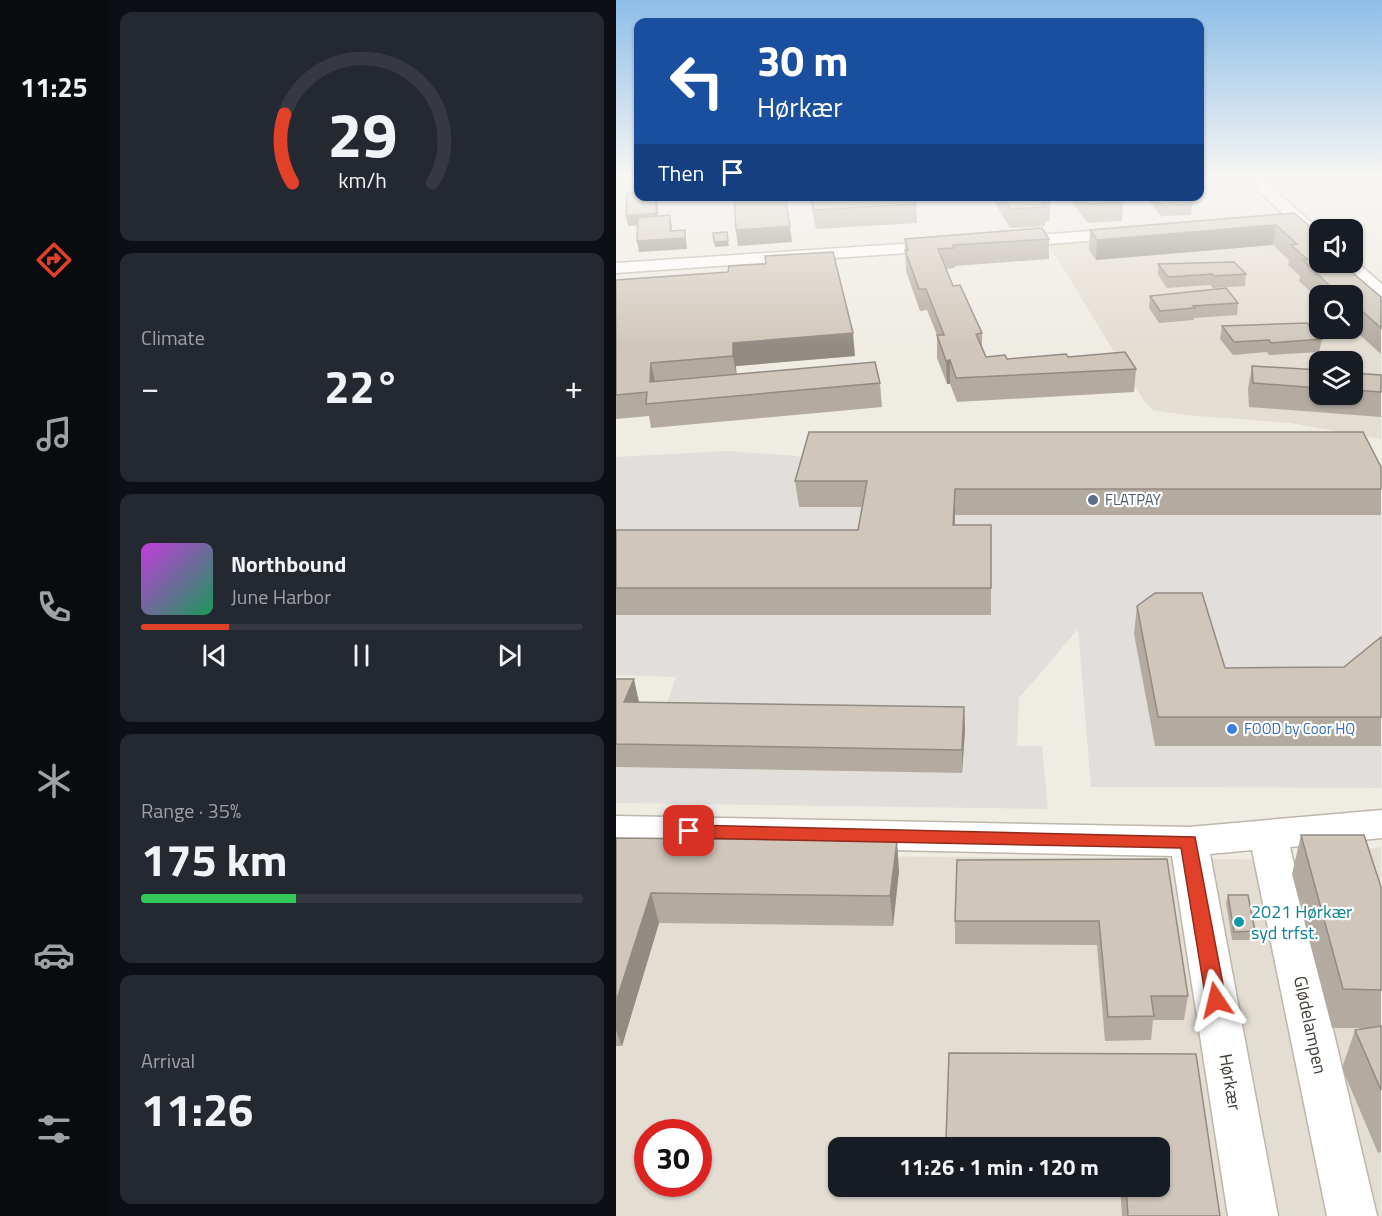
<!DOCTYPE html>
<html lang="en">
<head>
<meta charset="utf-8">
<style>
  :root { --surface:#171b24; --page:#242831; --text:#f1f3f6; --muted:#9ea1a6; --line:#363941; --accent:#e14029 }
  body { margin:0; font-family:"Titillium Web",sans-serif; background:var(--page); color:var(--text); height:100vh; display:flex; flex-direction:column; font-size:22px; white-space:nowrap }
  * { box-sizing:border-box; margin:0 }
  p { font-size:20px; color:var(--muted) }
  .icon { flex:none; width:33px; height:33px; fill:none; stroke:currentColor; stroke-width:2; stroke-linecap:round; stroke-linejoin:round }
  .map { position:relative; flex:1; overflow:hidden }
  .side { display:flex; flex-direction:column; gap:12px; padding:12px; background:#0d0f14; width:508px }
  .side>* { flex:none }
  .top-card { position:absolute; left:18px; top:18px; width:570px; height:183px; border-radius:12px; box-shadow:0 2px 4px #0004; background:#1a4fa0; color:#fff; overflow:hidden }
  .tools { position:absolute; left:693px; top:219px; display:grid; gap:12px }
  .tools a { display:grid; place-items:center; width:54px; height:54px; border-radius:12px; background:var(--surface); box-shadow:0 2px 4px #0004; font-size:30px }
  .speed { position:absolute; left:18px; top:1119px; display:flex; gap:12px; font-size:30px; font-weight:700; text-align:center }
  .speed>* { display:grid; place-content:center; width:78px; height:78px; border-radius:50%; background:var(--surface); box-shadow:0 2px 4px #0004; line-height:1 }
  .speed .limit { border:9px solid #d22; background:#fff; color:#111 }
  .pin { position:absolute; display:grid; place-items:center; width:51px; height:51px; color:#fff; margin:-26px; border-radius:12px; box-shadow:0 3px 9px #0006 }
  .me { position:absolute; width:66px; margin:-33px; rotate:350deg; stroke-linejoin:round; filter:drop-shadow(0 0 4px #0008) }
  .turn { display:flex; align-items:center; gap:21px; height:126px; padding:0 24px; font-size:27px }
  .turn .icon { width:78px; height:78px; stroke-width:2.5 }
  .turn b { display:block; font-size:42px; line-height:51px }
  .then { display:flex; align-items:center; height:57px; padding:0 24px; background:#0003; gap:12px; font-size:22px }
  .big { font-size:45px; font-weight:700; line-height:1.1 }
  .side .tile { flex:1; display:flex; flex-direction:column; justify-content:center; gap:9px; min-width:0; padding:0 21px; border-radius:12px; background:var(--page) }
  .side .dial { align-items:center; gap:0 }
  .dial svg { height:156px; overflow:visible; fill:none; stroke:var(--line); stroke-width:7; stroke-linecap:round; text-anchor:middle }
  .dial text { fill:var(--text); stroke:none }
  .song { display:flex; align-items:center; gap:18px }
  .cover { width:72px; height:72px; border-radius:9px; background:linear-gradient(135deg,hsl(290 70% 55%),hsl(150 70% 35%)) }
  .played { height:6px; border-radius:3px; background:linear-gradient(90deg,var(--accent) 20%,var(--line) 20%) }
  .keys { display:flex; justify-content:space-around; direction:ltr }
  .heat { display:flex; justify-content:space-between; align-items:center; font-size:33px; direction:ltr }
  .charge { height:9px; border-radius:4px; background:linear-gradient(90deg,#34c759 35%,var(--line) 0) }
  .trip { position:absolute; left:212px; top:1137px; width:342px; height:60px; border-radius:12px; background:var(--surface); box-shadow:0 2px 4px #0004; font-weight:700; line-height:60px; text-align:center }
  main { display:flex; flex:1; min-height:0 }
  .tab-bar { display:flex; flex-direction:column; width:108px; justify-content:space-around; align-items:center; background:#090b0e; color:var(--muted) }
  .tab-bar .icon { width:42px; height:42px }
  .tab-bar .selected { color:var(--accent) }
  .tab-bar b { font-size:27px; color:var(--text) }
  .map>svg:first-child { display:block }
</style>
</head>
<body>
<main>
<nav class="tab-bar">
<b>11:25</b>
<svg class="icon selected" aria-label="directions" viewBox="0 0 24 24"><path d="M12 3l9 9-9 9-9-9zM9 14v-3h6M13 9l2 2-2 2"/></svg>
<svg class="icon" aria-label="music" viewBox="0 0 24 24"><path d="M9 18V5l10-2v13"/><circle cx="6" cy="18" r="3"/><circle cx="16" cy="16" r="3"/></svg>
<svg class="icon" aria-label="phone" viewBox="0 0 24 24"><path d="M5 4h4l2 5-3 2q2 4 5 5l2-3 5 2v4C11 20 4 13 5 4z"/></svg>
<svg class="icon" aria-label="climate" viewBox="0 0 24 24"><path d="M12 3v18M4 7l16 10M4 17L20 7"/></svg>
<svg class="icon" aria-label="car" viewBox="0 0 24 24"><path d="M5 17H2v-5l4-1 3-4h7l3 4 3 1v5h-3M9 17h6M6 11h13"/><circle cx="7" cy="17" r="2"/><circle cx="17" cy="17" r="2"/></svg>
<svg class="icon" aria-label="filters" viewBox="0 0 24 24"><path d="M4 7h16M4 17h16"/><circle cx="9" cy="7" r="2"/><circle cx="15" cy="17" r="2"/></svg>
</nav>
<section class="side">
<div class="tile dial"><svg viewBox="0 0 100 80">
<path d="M14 69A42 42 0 1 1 86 69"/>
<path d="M14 69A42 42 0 0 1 10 34" stroke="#e14029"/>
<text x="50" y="56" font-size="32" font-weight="700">29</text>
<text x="50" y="72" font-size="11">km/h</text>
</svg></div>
<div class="tile"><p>Climate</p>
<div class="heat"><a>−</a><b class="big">22°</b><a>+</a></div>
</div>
<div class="tile">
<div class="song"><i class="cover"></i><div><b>Northbound</b><p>June Harbor</p></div></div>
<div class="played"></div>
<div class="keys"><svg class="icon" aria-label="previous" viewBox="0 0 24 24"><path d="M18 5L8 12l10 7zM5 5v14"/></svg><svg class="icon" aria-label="pause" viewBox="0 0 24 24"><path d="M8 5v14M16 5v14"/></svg><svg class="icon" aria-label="next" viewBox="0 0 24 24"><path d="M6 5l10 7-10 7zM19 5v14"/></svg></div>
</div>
<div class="tile"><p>Range · 35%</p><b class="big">175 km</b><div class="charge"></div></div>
<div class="tile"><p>Arrival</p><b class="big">11:26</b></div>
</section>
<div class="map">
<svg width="766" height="1216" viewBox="0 0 766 1216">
  <rect width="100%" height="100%" fill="#efece4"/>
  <path fill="#e3ddd2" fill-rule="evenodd" d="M662,228L765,310V439L674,423L570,415L537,410L529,402L432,244ZM704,296H736V328H704ZM704,362H736V394H704Z
    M765,847V1216H0V854L681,860ZM32,1132H82V1184H32ZM222,1148H543V1186H222Z"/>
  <path fill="#f0e2d0" d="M648,176H765V186L666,192Z"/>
  <path fill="#e1dedc" d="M650,176H765L766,181L661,186Z
    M111,451L195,457L253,507L245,557H0V457Z
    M339,515H765V660L721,695L604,696L582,621H536L518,634L539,746H765V788L475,787L462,629L403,698L401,746H426L432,809L0,803V767L346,773L348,730L43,725L60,677L0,675V615H375V552H338Z"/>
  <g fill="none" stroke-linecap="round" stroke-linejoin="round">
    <defs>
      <path id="minor" d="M627,176H643L704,230V244L698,243Z
        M515,228L524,233L521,237L392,247L383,242L392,237Z
        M329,241L338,246L335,250L0,273V263Z
        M736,258L766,284V300L759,298L721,262H736Z
        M766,810V838L674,847L761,1216H711L636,850L594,854L662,1216H612L556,856L0,844V816L573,827Z"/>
    </defs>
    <use href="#minor" stroke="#bdb6aa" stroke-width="3"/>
    <use href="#minor" fill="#fff" fill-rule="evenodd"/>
  </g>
  <path fill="#b3aba0" d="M193,196H297L300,204L301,223L200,229Z
    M375,196H430L434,202V221H429V226L394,228Z
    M451,196H503L507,202L506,221L472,223Z
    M529,196H569L576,204L575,215L545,216Z
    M678,213L704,262L765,297V354L736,328V296H704V301L683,281L684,276L672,265L673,260L657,245L480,260L473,250L474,230Z
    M289,239H433V259L339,266V268L330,269L337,286L366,333V348L370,357L391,359L452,357L520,369L518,392L341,402L334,384H331L321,358V335L311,310L304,311L290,271Z
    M542,264L630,274L629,286L597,288L594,285L551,288L542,275Z
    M112,272L239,356L120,366V374L264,383L266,407L35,428L33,416L0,419V280Z
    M534,296L622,303L621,315L578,318V320L543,323L533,308Z
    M606,326L706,339L703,352L653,355L651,352L617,355L604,339Z
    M636,366L704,370V394H736V373L765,375V417L633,407L632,389Z
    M765,467V515H339V525H375V615H0V530H242L246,507H183L179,481Z
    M521,606L609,668L728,667L765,637V746H539L518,634Z
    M0,679L23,702L348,707L349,730L346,773L0,767Z
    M685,835L765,887V1152L762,1153L726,1068L739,1030L747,1028H716L676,874Z
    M0,838L283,871L277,926L43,923L6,1046H0Z
    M551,859L572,996L568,1020H537L535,1040L489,1041L481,945L339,944V921Z
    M612,895L639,931L637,940H616L610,903Z
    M580,1054L604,1216H506L504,1186H543V1148H330V1140Z"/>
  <path fill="#928b82" d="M40,196H41L42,201V224L12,226L10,216Z
    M54,215L56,226V239L69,230L71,249L23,252L21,241L54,231Z
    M660,225L657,245L480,260L481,240Z
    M174,226L176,242L122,246L120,230Z
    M112,241L113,246L99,247L98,242Z
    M237,333L239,356L120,366L121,379L117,356V343Z
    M334,360V384H331L330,361Z
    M35,363L40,386L38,405L34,382Z
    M339,489V515L338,552L337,525Z
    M18,679L23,702H8Z
    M348,707L349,730L346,773V750Z
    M281,841L283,871L277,926L274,896Z
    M35,893L43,923L6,1046L0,1030V1002Z"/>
  <path fill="#d0c7ba" stroke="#928b82" stroke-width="1.5" d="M22,192V196H40V213L10,216L11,193Z
    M118,196H169L174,226L120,230Z
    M195,196H297L300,204L198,210Z
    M386,196H430L434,202L426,203L429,207L394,209Z
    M467,196H503L507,202L473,204Z
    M538,196H569L576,204L546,206Z
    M678,213L704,235V262H724L765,297V328L736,302V296H729L726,293L722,294L687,260H692L675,245L681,244L660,225L481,240L474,230Z
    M54,215V231L69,230V238L21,241L22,218Z
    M426,228L433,239L337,245L338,248L322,249L337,286L344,285L366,333L360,334L370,357L389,355L391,359L450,354L452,357L509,352L520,369L340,378L334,360L330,361L321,335H328L310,289H303L289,250H292L289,239Z
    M111,232L112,241L98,242L97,233Z
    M217,252L237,333L117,343V356L35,363L34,382L259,362L264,383L30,404L31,392L0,395V280L112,272L113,266L150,264L149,256Z
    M618,262L630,274L598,276L596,274L552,277L542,264Z
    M610,288L622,303L577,306L579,308L544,311L534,296Z
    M691,323L706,339L655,343L653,340L618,342L606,326Z
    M636,366L704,370V388L637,383Z
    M736,373L765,375V392L736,390Z
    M193,432H747L765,467V489H339L337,525H375V588H0V530H242L251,481H179Z
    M539,593H586L609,668L728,667L765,637V717H542L521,606Z
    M0,679H18L8,702L348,707L346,750L0,744Z
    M685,835H748L765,887V990L727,989Z
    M0,838L281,841L274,896L35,893L0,1002Z
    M551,859L572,996H535L538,1016L492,1017L483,921H339L341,860Z
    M612,895H632L639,931L618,932Z
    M765,1026V1090L739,1030Z
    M333,1053L580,1054L604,1216H512L510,1186H543V1148H506V1141L330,1140Z"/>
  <linearGradient id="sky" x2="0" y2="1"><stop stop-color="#8dbee8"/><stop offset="0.51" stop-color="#f8f6f3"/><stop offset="1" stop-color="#f8f6f3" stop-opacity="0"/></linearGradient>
  <rect width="766" height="347" fill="url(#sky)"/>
  <path fill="#e14029" stroke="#922a1b" stroke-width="1.5" d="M73,825L579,837L610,1000L607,1006L600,1009L593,1006L590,1000L565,848L73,838L67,836L64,831L67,827Z"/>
  <circle fill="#5c6f8a" stroke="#fff" stroke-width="2" cx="477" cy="500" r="6"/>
  <circle fill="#3f7fe0" stroke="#fff" stroke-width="2" cx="616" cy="729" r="6"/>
  <circle fill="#0f9aa8" stroke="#fff" stroke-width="2" cx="623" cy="922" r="6"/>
  <g text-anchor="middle" stroke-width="4.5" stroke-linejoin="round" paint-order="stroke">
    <g font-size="15" fill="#4e5e75" stroke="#fff" text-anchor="start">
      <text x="489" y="505">FLATPAY</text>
    </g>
    <g font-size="15" fill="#366cbe" stroke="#fff" text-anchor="start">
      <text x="628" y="734">FOOD by Coor HQ</text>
    </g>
    <g font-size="18" fill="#0d838f" stroke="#fff" text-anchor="start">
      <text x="635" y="918">2021 Hørkær<tspan x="635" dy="21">syd trfst.</tspan></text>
    </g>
    <g font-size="18" fill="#413c34" stroke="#fff">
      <text transform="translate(694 1025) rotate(78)" y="6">Glødelampen</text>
      <text transform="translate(614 1082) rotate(80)" y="6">Hørkær</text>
    </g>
  </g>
</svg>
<div class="tools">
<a><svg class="icon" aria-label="sound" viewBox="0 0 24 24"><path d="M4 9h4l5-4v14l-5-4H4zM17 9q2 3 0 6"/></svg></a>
<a><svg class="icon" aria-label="search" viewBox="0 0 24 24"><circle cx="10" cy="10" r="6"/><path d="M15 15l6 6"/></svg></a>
<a><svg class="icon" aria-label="layers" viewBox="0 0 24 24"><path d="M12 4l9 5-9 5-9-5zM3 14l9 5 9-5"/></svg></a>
</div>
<div class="speed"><div class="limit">30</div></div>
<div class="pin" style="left:73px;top:831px;background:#d93025"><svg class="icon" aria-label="arrive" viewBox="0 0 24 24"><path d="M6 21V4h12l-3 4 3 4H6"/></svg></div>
<svg class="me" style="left:600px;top:1000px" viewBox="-20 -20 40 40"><path d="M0-17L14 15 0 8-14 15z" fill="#e14029" stroke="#fff" stroke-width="4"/></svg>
<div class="trip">11:26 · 1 min · 120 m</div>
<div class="top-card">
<div class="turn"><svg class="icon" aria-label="left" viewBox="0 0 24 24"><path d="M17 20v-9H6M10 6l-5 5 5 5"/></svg><div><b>30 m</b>Hørkær</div></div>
<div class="then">Then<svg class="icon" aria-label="arrive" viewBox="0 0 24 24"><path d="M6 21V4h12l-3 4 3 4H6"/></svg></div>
</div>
</div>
</main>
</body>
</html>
